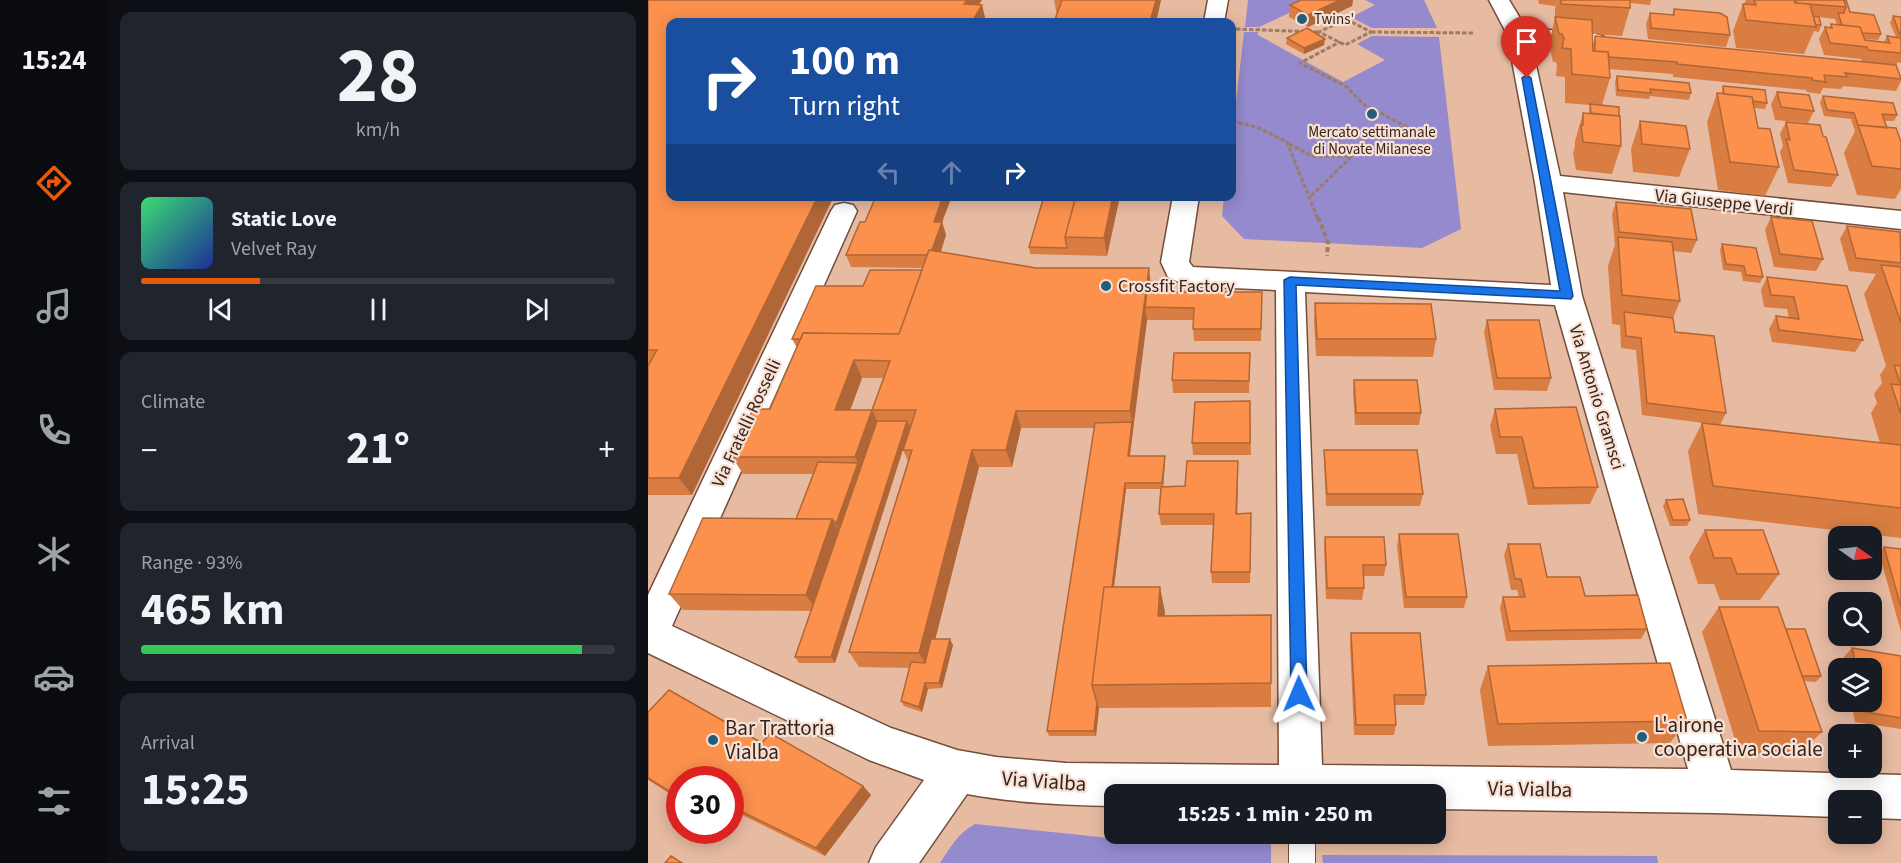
<!DOCTYPE html>
<html lang="en">
<head>
<meta charset="utf-8">
<style>
  :root { --surface:#171b24; --page:#20242c; --text:#f1f3f6; --muted:#9ea1a6; --line:#363941; --accent:#ea580c }
  body { margin:0; font-family:"Source Sans 3",sans-serif; background:var(--page); color:var(--text); height:100vh; display:flex; flex-direction:column; font-size:22px; white-space:nowrap }
  * { box-sizing:border-box; margin:0 }
  p { font-size:20px; color:var(--muted) }
  .icon { flex:none; width:33px; height:33px; fill:none; stroke:currentColor; stroke-width:2; stroke-linecap:round; stroke-linejoin:round }
  .map { position:relative; flex:1; overflow:hidden }
  .details { display:flex; flex-direction:column; gap:12px; padding:12px; background:#0d0f14; width:540px }
  .details>* { flex:none }
  .banner { position:absolute; left:18px; top:18px; width:570px; height:183px; border-radius:12px; box-shadow:0 3px 15px #0003; background:#1a4fa0; color:#fff; overflow:hidden }
  .needle { width:39px; rotate:104deg }
  .controls { position:absolute; left:1180px; top:526px; display:grid; gap:12px }
  .controls a { display:grid; place-items:center; width:54px; height:54px; border-radius:12px; background:var(--surface); box-shadow:0 3px 15px #0003; font-size:30px }
  .speed { position:absolute; left:18px; top:766px; display:flex; gap:12px; font-size:30px; font-weight:700; text-align:center }
  .speed>* { display:grid; place-content:center; width:78px; height:78px; border-radius:50%; background:var(--surface); box-shadow:0 3px 15px #0003; line-height:1 }
  .speed .limit { border:9px solid #d22; background:#fff; color:#111 }
  .pin { position:absolute; display:grid; place-items:center; width:51px; height:51px; color:#fff; margin:-62px -26px; border-radius:50% 50% 50% 0; rotate:-45deg; box-shadow:0 0 6px #0007 }
  .pin .icon { rotate:45deg }
  .me { position:absolute; width:66px; margin:-33px; rotate:359deg; stroke-linejoin:round; filter:drop-shadow(0 0 4px #0008) }
  .turn { display:flex; align-items:center; gap:21px; height:126px; padding:0 24px; font-size:27px }
  .turn .icon { width:78px; height:78px; stroke-width:2.5 }
  .turn b { display:block; font-size:42px; line-height:51px }
  .lanes { display:flex; align-items:center; height:57px; padding:0 24px; background:#0003; justify-content:center; gap:30px; direction:ltr }
  .lanes .off { opacity:.35 }
  .big { font-size:45px; font-weight:700; line-height:1.1 }
  .details .tile { flex:1; display:flex; flex-direction:column; justify-content:center; gap:9px; min-width:0; padding:0 21px; border-radius:12px; background:var(--page) }
  .details .dial { align-items:center; gap:0 }
  .dial b { font-size:78px; line-height:1 }
  .song { display:flex; align-items:center; gap:18px }
  .cover { width:72px; height:72px; border-radius:9px; background:linear-gradient(135deg,hsl(140 70% 55%),hsl(230 70% 35%)) }
  .played { height:6px; border-radius:3px; background:linear-gradient(90deg,var(--accent) 25%,var(--line) 25%) }
  .keys { display:flex; justify-content:space-around; direction:ltr }
  .heat { display:flex; justify-content:space-between; align-items:center; font-size:33px; direction:ltr }
  .charge { height:9px; border-radius:4px; background:linear-gradient(90deg,#34c759 93%,var(--line) 0) }
  .trip { position:absolute; left:456px; top:784px; width:342px; height:60px; border-radius:12px; background:var(--surface); box-shadow:0 3px 15px #0003; font-weight:700; line-height:60px; text-align:center }
  main { display:flex; flex:1; min-height:0 }
  .dock { display:flex; flex-direction:column; width:108px; justify-content:space-around; align-items:center; background:#090b0e; color:var(--muted) }
  .dock .icon { width:42px; height:42px }
  .dock .selected { color:var(--accent) }
  .dock b { font-size:27px; color:var(--text) }
  .map>svg:first-child { display:block }
</style>
</head>
<body>
<main>
<nav class="dock">
<b>15:24</b>
<svg class="icon selected" aria-label="directions" viewBox="0 0 24 24"><path d="M12 3l9 9-9 9-9-9zM9 14v-3h6M13 9l2 2-2 2"/></svg>
<svg class="icon" aria-label="music" viewBox="0 0 24 24"><path d="M9 18V5l10-2v13"/><circle cx="6" cy="18" r="3"/><circle cx="16" cy="16" r="3"/></svg>
<svg class="icon" aria-label="phone" viewBox="0 0 24 24"><path d="M5 4h4l2 5-3 2q2 4 5 5l2-3 5 2v4C11 20 4 13 5 4z"/></svg>
<svg class="icon" aria-label="climate" viewBox="0 0 24 24"><path d="M12 3v18M4 7l16 10M4 17L20 7"/></svg>
<svg class="icon" aria-label="car" viewBox="0 0 24 24"><path d="M5 17H2v-5l4-1 3-4h7l3 4 3 1v5h-3M9 17h6M6 11h13"/><circle cx="7" cy="17" r="2"/><circle cx="17" cy="17" r="2"/></svg>
<svg class="icon" aria-label="filters" viewBox="0 0 24 24"><path d="M4 7h16M4 17h16"/><circle cx="9" cy="7" r="2"/><circle cx="15" cy="17" r="2"/></svg>
</nav>
<section class="details">
<div class="tile dial"><b>28</b><p>km/h</p></div>
<div class="tile">
<div class="song"><i class="cover"></i><div><b>Static Love</b><p>Velvet Ray</p></div></div>
<div class="played"></div>
<div class="keys"><svg class="icon" aria-label="previous" viewBox="0 0 24 24"><path d="M18 5L8 12l10 7zM5 5v14"/></svg><svg class="icon" aria-label="pause" viewBox="0 0 24 24"><path d="M8 5v14M16 5v14"/></svg><svg class="icon" aria-label="next" viewBox="0 0 24 24"><path d="M6 5l10 7-10 7zM19 5v14"/></svg></div>
</div>
<div class="tile"><p>Climate</p>
<div class="heat"><a>−</a><b class="big">21°</b><a>+</a></div>
</div>
<div class="tile"><p>Range · 93%</p><b class="big">465 km</b><div class="charge"></div></div>
<div class="tile"><p>Arrival</p><b class="big">15:25</b></div>
</section>
<div class="map">
<svg width="1253" height="863" viewBox="0 0 1253 863">
  <rect width="100%" height="100%" fill="#e7bba2"/>
  <path fill="#958acd" d="M600,0H669L611,27H597Z
    M717,0H776L789,28H724L703,17L727,5Z
    M596,32H610V35L695,82L737,60L709,44L724,36L791,37L813,229L774,248L596,239L574,216L576,197L584,196V136Z
    M327,824L461,838L623,841V863H292C302,848 310,833 327,824Z
    M674,855L1009,856L1010,863H675Z"/>
  <g fill="none" stroke-linecap="round" stroke-linejoin="round">
    <defs>
      <path id="service" d="M641,834H667V863H641Z"/>
      <path id="minor" d="M560,0H580L576,22H556Z
        M841,0H861L878,28L947,34L955,36L958,41L955,46L947,48L883,42L912,176L1253,211V229L915,192L934,296L1083,770L1253,775V819L1224,818V801H1191V817L1066,813L788,809V795H466V806C417,805 368,803 319,794L271,863H221L228,847L276,780L221,760L0,653V595L183,211L187,205L196,203L205,205L209,211L24,626L243,728L309,750L348,757L418,763L631,765L628,290L539,286L520,277L513,262L525,196H551L541,262L545,267L903,285L887,183L859,34ZM657,292L907,305L1040,769L674,765Z"/>
    </defs>
    <use href="#service" stroke="#744e38" stroke-width="2"/>
    <use href="#minor" stroke="#744e38" stroke-width="3"/>
    <path stroke="#9c7b69" stroke-width="3" stroke-dasharray="4.5 2" stroke-linecap="butt" d="M698,19L723,32L697,45L671,32Z
      M588,29L671,32
      M723,32L825,33
      M584,121L611,128L639,142L670,219
      M641,144L664,156H702
      M663,196L701,159L718,136L759,127L715,104L699,87L652,63L692,42"/>
    <path stroke="#9c7b69" stroke-width="4" stroke-dasharray="5 3" stroke-linecap="butt" d="M670,217L680,243L679,256"/>
    <use href="#service" fill="#fff" fill-rule="evenodd"/>
    <use href="#minor" fill="#fff" fill-rule="evenodd"/>
  </g>
  <path fill="#d97d42" fill-rule="evenodd" d="M0,0L334,5L338,22H22L44,495H0Z
    M406,0H513L508,22L409,15Z
    M653,0H705L704,6L660,27L641,17L642,5Z
    M890,0H909L908,6L891,4Z
    M909,0H1003L1002,5L982,3V8L974,36L944,34L945,44L947,36L1214,62L1213,59L1176,55L1171,39L1177,27L1181,28L1183,24L1189,25L1187,19L1171,17L1173,25L1171,32L1166,31L1156,54L1088,48L1085,31L1095,4H1096L1098,0H1097H1198L1202,12L1233,34L1230,40L1216,39L1217,40L1236,42L1239,36L1248,37L1242,23L1245,16L1253,17V63L1250,62L1248,65L1253,76V81L1248,91L1195,86L1193,89L1175,88L1172,94L1159,92L1158,90L1025,77V74L961,69L962,78L954,105L973,146L964,174L928,170L925,153L927,146V141L935,113H941L942,105L917,103V77L908,76L909,66L908,62H905L901,44L907,17V8Z
    M1026,9L1082,35L1078,47L1000,39L998,24L1002,13L1024,15Z
    M639,38L676,45L656,54L638,44Z
    M969,76L1043,93L1041,100L1002,96L1001,99L968,96L967,82Z
    M1075,86L1119,103L1117,109L1106,108L1110,128L1131,167L1117,196L1070,190L1059,122L1069,93L1073,94Z
    M1129,92L1166,111L1160,123L1127,120L1123,104Z
    M1175,96L1249,115L1246,121H1237L1239,128L1253,142V189L1247,199L1209,195L1196,153L1207,131L1203,119L1176,116L1172,102Z
    M992,121L1042,149L1031,177L985,172L983,149Z
    M1138,122L1175,136L1190,175L1183,187L1140,183L1132,152L1135,146L1132,134Z
    M472,196L459,256L382,254L381,247Z
    M968,202L1049,240L1043,253L1025,251L1032,301L1025,318L1027,332L1078,413L1072,425L1232,443L1223,413L1229,403L1226,394L1234,383L1232,375L1238,366L1216,294L1228,274L1201,271L1192,239L1199,226L1253,234V538L1050,514L1040,451L1054,423L1063,424L994,415L988,350L973,348L972,325L964,324L960,266L967,245L964,214Z
    M1123,217L1175,259L1168,271L1126,267L1117,230Z
    M217,222H294L298,235L293,252L503,286V292H614L613,341H546L545,329V320H499L482,456H517V462L515,487L537,486L590,473L589,513L603,525L602,583H564L563,572L566,525H513L511,514L513,489H478L466,587L517,612L516,616L623,615V707L451,708L448,736H401L399,731L446,428H373L364,467H331L287,639L305,645L294,688L280,689L274,712L256,706L253,701L262,668L211,667L201,652L260,461L255,450L187,663H151L147,657L163,611L35,610L21,594L148,519L165,474H95L84,457L122,409L149,348L144,339L215,286L274,270L275,268L203,267L198,255ZM214,378H235L224,410H202Z
    M1074,244L1115,277L1112,283L1095,281L1093,272L1075,270L1072,250Z
    M1119,277L1215,340L1207,352L1124,342L1121,329L1128,316L1141,318L1139,309L1116,307L1113,290Z
    M667,303L788,339L785,357L668,356L666,321Z
    M839,320L903,378L899,391L846,390L836,332Z
    M602,353L601,393H525L524,380Z
    M706,380L773,413L771,425H707L705,392Z
    M602,401L603,455H545L544,443Z
    M847,409L950,487L942,504L880,505L869,454H848L842,426Z
    M676,450L775,494L772,506H678L676,462Z
    M1018,500L1042,520L1039,526H1022L1015,506Z
    M1057,530L1131,574L1112,600H1072L1066,584H1050L1041,557Z
    M751,534L819,597L816,608H756L749,546Z
    M677,537L738,565L736,576H715L716,588L714,600L678,599L676,548Z
    M860,544L899,577L999,629L993,639L858,641L852,608L855,597H871L869,590H863L856,555Z
    M1236,547L1253,549V632L1231,553Z
    M1071,607L1138,629L1173,676L1168,682L1156,681L1174,732L1151,754L1091,753L1054,632Z
    M703,633L778,695L776,705H746L748,725L746,735H706L702,643Z
    M1204,648L1253,656V729L1207,722L1203,702H1224V669H1196L1194,659Z
    M840,666L1039,721L1022,743L840,746L832,690Z
    M0,712L114,743L215,786L223,795L177,856L82,809V780H32V800L0,780Z"/>
  <path fill="#b06636" d="M319,0H334L321,21L316,4Z
    M508,0H513L508,22H502Z
    M692,0H705L704,6L660,27V15Z
    M334,5L338,22H324Z
    M677,39L676,45L656,54V48Z
    M170,196H186L44,495L31,478Z
    M295,196H304L292,228L294,222L298,235L287,268L283,255L286,222Z
    M465,196H472L459,256L456,238Z
    M501,268L503,286L501,307H497L499,320L485,429L482,411Z
    M206,360L214,378L196,427L187,410Z
    M224,410L232,427L194,536L188,524L210,463L207,457Z
    M368,411L373,428L364,467L358,450Z
    M259,421L262,427L187,663L183,657Z
    M484,422L485,429L481,462L480,456Z
    M324,450L331,467L280,668L271,653Z
    M517,456V462L515,489L514,483Z
    M590,461V473L589,525L588,514Z
    M477,483L478,489L454,685H452Z
    M184,519L194,536L169,611L158,595Z
    M512,587L517,612L515,641L510,616Z
    M302,639L305,645L294,688L291,683Z
    M277,683L280,689L274,712L271,707Z
    M449,703L451,708L448,736L446,731Z
    M215,786L223,795L177,856L168,848Z"/>
  <path fill="#fc914d" stroke="#b06636" stroke-width="1.5" fill-rule="evenodd" d="M0,0H319L316,4L334,5L324,22H22V196H170L31,478H0V366L9,350H0Z
    M414,0H508L502,22H406Z
    M653,0H692L660,15L642,5Z
    M913,0H982V8L913,4Z
    M1106,0H1146L1147,3L1162,4L1168,27L1098,20L1095,4L1108,5Z
    M1149,0H1196L1198,7L1148,3Z
    M1196,0H1198L1202,12L1226,15L1233,34L1214,33L1212,27L1194,25L1190,13H1196L1198,7Z
    M1026,9L1072,13L1079,17L1082,35L1003,28L1002,13L1026,15Z
    M1165,16L1171,17L1173,25H1168Z
    M1245,16L1253,17V35H1252Z
    M907,17L944,20L945,51L960,52L962,78L924,74L923,49L914,48L916,38L914,34H911Z
    M1183,24L1212,27L1217,40L1242,43L1239,36L1253,38V53L1220,50L1219,47L1182,43L1177,27L1184,28Z
    M659,28L677,39L656,48L639,38Z
    M947,36L1248,65L1253,79L1197,73L1199,77L1176,75L1178,82L1164,80V78L1029,64V62L961,57L960,52L947,51Z
    M969,76L1041,83L1043,93L1002,89L1003,93L970,90Z
    M1075,86L1117,90L1119,103L1105,101L1104,97L1076,94Z
    M1129,92L1161,95L1166,111L1133,107Z
    M1069,93L1104,97L1110,128L1122,129L1131,167L1082,162Z
    M1175,96L1245,103L1249,115L1234,114L1239,128L1210,125L1206,113L1179,110Z
    M942,104L971,107V116L943,113Z
    M935,113L972,116L973,146L935,142L933,125H935Z
    M992,121L1038,126L1042,149L994,144Z
    M1138,122L1172,125L1175,136L1178,137L1190,175L1146,170L1138,139L1142,140Z
    M1210,125L1248,128L1253,142V169L1224,166Z
    M228,196H295L286,222H294L284,250H281L279,255H198L212,222H217Z
    M396,196H428L417,237L419,248L381,247Z
    M428,196H465L456,238L417,237Z
    M968,202L1043,209L1049,240L971,232Z
    M1123,217L1164,221L1175,259L1132,254Z
    M1199,226L1252,232L1253,263L1208,258Z
    M970,237L1024,242L1032,301L974,295Z
    M1074,244L1108,248L1115,277L1098,275L1096,266L1078,264Z
    M281,250L388,268H501L482,411H368L358,450H324L271,653L201,652L264,450H255L268,410H224L207,457H84L105,409H122L155,333L251,334ZM206,360L242,361L224,410H187Z
    M1233,265L1253,267V323Z
    M222,270H274L251,334L155,333L153,339H144L168,286H215Z
    M1119,277L1199,286L1215,340L1131,330L1128,316L1151,319L1146,297L1123,295Z
    M499,292H614L613,329H545L546,308L497,307Z
    M667,303L783,304L788,339H669Z
    M976,312L1025,318L1027,332L1066,336L1078,413L999,403L993,338L978,336Z
    M839,320H891L903,378H849Z
    M526,353H602L601,381L524,380Z
    M1246,365L1253,366V385Z
    M706,380H769L773,413H708Z
    M1243,384L1253,385V414Z
    M602,401V443H544L547,402Z
    M928,407L950,487L886,488L874,437H852L847,409Z
    M229,421H259L183,657H147Z
    M484,422L480,456H517L514,483H477L464,587H456L444,685L449,703L446,731H399L447,423Z
    M1054,423L1253,445V508L1065,486Z
    M676,450H769L775,494H679Z
    M539,461H590L588,514L603,513L602,572H563L566,514H511L513,487L537,486Z
    M170,462L210,463L188,524L184,519H148Z
    M1035,499L1042,520H1025L1018,500Z
    M55,518L184,519L158,595L21,594Z
    M1057,530H1115L1131,574H1089L1083,558H1066Z
    M751,534H810L819,597H758Z
    M677,537H736L738,565H715L716,588H679Z
    M860,544H892L899,577H932L937,596L990,595L999,629L862,631L855,597H877L873,579H867Z
    M1236,547L1253,549V607Z
    M456,587H512L510,616L623,615V683L444,685Z
    M1071,607H1130L1174,732L1111,731Z
    M1138,629H1157L1173,676H1154Z
    M703,633H772L778,695H746L748,725H708Z
    M283,639H302L291,683H277L271,707L253,701L263,662L277,663Z
    M1204,648L1253,656V718L1218,712L1216,702H1224V669H1209Z
    M1022,663L1039,721L850,724L840,666Z
    M21,690L114,743L122,733L215,786L168,848L82,806V780H32V798L0,778V712Z
    M23,856L34,863H17Z"/>
  <path fill="#1a73e8" stroke="#114b97" stroke-width="1.5" d="M879,75L883,78L925,296L923,299L648,285L659,694L657,700L651,702L645,700L643,694L636,280L642,277L912,291L874,78Z"/>
  <g fill="#245d77" stroke="#f8e1d4" stroke-width="2">
    <circle cx="654" cy="19" r="6"/>
    <circle cx="724" cy="114" r="6"/>
    <circle cx="458" cy="286" r="6"/>
    <circle cx="994" cy="737" r="6"/>
    <circle cx="65" cy="740" r="6"/>
  </g>
  <g text-anchor="middle" stroke-width="4.5" stroke-linejoin="round" paint-order="stroke">
    <g font-size="15" fill="#35241b" stroke="#f8e1d4" text-anchor="start">
      <text x="666" y="24">Twins'</text>
      <text x="724" y="137" text-anchor="middle">Mercato settimanale<tspan x="724" dy="17">di Novate Milanese</tspan></text>
    </g>
    <g font-size="18" fill="#35241b" stroke="#f8e1d4">
      <text transform="translate(1076 202) rotate(6)" y="6">Via Giuseppe Verdi</text>
      <text transform="translate(949 397) rotate(73)" y="6">Via Antonio Gramsci</text>
      <text transform="translate(98 423) rotate(-65)" y="6">Via Fratelli Rosselli</text>
    </g>
    <g font-size="18" fill="#35241b" stroke="#f8e1d4" text-anchor="start">
      <text x="470" y="292">Crossfit Factory</text>
    </g>
    <g font-size="21" fill="#35241b" stroke="#f8e1d4" text-anchor="start">
      <text x="1006" y="732">L'airone<tspan x="1006" dy="24">cooperativa sociale</tspan></text>
      <text x="77" y="735">Bar Trattoria<tspan x="77" dy="24">Vialba</tspan></text>
    </g>
    <g font-size="21" fill="#35241b" stroke="#f8e1d4">
      <text transform="translate(396 781) rotate(4)" y="7">Via Vialba</text>
      <text transform="translate(882 789) rotate(1)" y="7">Via Vialba</text>
    </g>
  </g>
</svg>
<div class="controls">
<a><svg class="needle" viewBox="-14 -14 28 28"><path d="M0-13l5 13h-10z" fill="#e53935"/><path d="M0 13l5-13h-10z" fill="#9ea1a6"/></svg></a>
<a><svg class="icon" aria-label="search" viewBox="0 0 24 24"><circle cx="10" cy="10" r="6"/><path d="M15 15l6 6"/></svg></a>
<a><svg class="icon" aria-label="layers" viewBox="0 0 24 24"><path d="M12 4l9 5-9 5-9-5zM3 14l9 5 9-5"/></svg></a>
<a>+</a>
<a>−</a>
</div>
<div class="speed"><div class="limit">30</div></div>
<div class="pin" style="left:879px;top:78px;background:#d93025"><svg class="icon" aria-label="arrive" viewBox="0 0 24 24"><path d="M6 21V4h12l-3 4 3 4H6"/></svg></div>
<svg class="me" style="left:651px;top:694px" viewBox="-20 -20 40 40"><path d="M0-17L14 15 0 8-14 15z" fill="#1a73e8" stroke="#fff" stroke-width="4"/></svg>
<div class="trip">15:25 · 1 min · 250 m</div>
<div class="banner">
<div class="turn"><svg class="icon" aria-label="right" viewBox="0 0 24 24"><path d="M7 20v-9h11M14 6l5 5-5 5"/></svg><div><b>100 m</b>Turn right</div></div>
<div class="lanes"><svg class="icon off" aria-label="left" viewBox="0 0 24 24"><path d="M17 20v-9H6M10 6l-5 5 5 5"/></svg><svg class="icon off" aria-label="ahead" viewBox="0 0 24 24"><path d="M12 20V5M6 11l6-6 6 6"/></svg><svg class="icon" aria-label="right" viewBox="0 0 24 24"><path d="M7 20v-9h11M14 6l5 5-5 5"/></svg></div>
</div>
</div>
</main>
</body>
</html>
